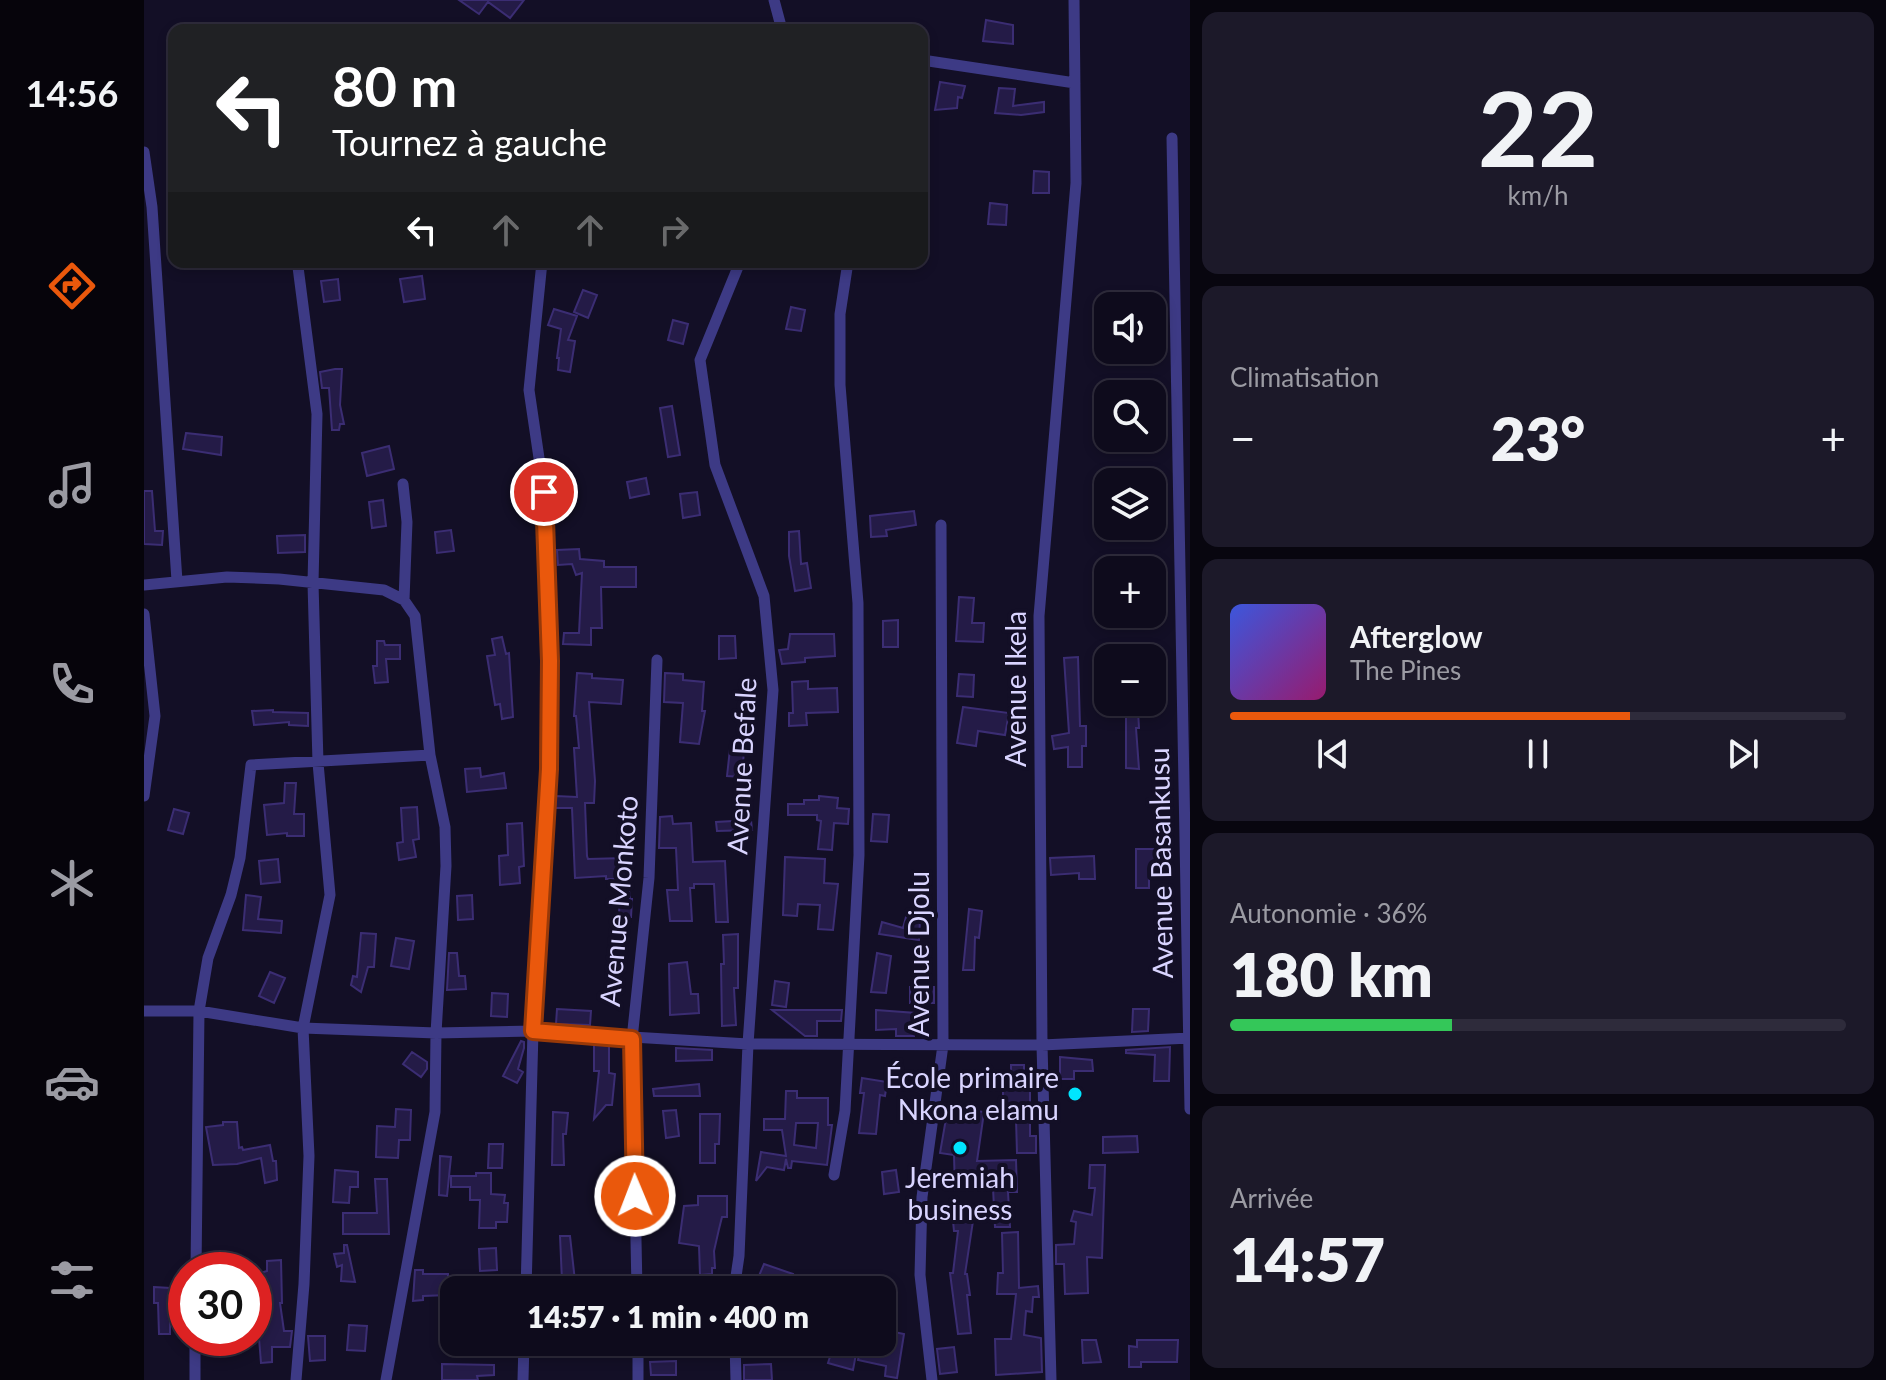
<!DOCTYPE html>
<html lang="fr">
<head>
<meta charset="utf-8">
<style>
  :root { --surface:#0e0b1c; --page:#1c1929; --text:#f1f3f6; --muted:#9b9ba3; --line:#2e2b3b; --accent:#ea580c }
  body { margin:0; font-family:Lato,sans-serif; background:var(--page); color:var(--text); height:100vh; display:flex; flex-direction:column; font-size:30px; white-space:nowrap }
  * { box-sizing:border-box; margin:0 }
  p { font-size:26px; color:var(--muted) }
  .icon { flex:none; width:44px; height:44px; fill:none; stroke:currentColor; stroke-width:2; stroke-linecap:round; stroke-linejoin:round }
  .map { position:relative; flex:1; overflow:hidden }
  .sheet { display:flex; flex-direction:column; gap:12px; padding:12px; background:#08060f; width:696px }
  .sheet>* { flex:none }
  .top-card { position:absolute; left:24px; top:24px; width:760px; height:244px; border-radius:16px; box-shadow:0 4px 12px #0003,0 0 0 2px var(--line); background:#202124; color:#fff; overflow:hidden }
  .buttons { position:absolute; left:950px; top:292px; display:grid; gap:16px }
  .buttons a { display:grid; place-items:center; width:72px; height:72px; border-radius:16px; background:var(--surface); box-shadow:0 4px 12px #0003,0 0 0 2px var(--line); font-size:40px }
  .speed { position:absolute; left:24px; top:1252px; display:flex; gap:16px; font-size:40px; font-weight:700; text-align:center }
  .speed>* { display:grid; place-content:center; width:104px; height:104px; border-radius:50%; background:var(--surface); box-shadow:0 4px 12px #0003,0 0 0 2px var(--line); line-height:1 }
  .speed .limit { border:12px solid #d22; background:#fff; color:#111 }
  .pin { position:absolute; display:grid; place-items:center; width:68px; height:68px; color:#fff; margin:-34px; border:4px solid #fff; border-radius:50%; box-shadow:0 2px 8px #0007 }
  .me { position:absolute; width:88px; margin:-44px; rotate:359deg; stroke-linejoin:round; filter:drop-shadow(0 0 6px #0008) }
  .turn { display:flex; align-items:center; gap:28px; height:168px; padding:0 32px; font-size:36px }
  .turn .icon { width:104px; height:104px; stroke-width:2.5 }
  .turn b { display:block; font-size:56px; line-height:68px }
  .lanes { display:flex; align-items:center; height:76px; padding:0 32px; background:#0003; justify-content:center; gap:40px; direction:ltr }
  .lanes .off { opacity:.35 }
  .big { font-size:60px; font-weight:800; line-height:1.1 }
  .sheet .tile { flex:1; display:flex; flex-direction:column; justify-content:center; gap:12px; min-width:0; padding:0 28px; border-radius:16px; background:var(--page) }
  .sheet .dial { align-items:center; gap:0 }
  .dial b { font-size:104px; line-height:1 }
  .song { display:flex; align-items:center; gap:24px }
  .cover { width:96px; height:96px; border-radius:12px; background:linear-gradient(135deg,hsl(230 70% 55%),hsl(320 70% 35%)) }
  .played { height:8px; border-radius:4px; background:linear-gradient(90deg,var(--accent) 65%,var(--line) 65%) }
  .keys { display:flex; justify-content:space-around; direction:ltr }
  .heat { display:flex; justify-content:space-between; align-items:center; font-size:44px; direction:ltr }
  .charge { height:12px; border-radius:6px; background:linear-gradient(90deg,#34c759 36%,var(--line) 0) }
  .trip { position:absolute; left:296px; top:1276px; width:456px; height:80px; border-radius:16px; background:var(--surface); box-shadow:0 4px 12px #0003,0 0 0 2px var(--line); font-weight:800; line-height:80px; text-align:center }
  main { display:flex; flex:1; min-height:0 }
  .menu { display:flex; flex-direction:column; width:144px; justify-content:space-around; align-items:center; background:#06040b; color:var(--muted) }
  .menu .icon { width:56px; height:56px }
  .menu .on { color:var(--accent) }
  .menu b { font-size:36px; color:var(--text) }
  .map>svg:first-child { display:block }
</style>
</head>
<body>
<main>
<nav class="menu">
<b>14:56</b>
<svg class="icon on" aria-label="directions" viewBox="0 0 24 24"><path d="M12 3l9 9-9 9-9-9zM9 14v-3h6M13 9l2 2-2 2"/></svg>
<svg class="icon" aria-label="music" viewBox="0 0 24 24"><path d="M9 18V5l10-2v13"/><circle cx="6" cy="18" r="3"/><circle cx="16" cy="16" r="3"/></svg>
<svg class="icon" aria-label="phone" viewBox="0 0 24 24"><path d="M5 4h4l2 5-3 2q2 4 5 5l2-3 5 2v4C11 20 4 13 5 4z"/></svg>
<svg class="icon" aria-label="climate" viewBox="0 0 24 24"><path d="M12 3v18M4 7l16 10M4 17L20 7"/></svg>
<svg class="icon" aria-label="car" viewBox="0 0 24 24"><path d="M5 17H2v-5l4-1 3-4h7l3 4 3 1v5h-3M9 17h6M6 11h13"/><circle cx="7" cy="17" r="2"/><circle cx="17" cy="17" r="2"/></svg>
<svg class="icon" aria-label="filters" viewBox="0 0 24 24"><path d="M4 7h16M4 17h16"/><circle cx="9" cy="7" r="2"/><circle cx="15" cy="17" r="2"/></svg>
</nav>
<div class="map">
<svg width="1046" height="1380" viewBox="0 0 1046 1380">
  <rect width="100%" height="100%" fill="#130f26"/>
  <path fill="#241b47" stroke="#3b2d73" stroke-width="2" fill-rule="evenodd" d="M315,0H380L366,18L344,2L335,14Z
    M842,20L869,25V44L839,41Z
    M796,82L821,86L818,98L814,97L813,108L791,110Z
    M855,88L871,89L869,106L900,102V112L877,115L851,113Z
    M890,171L905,172V193H889Z
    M846,203L863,205L862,225L844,224Z
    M278,276L281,299L260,302L256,279Z
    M194,279L196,300L180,302L177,281Z
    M439,290L453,295L444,318L430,312Z
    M647,307L661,310L657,331L642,329Z
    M410,309L433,316L424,340L431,341L426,372L414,370L415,358H413L417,329L404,325Z
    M529,320L544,324L539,344L524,340Z
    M191,369H198L196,405L200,424H196L195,430H188L185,388H178L176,372Z
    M528,406L536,455L524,457L516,408Z
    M42,433L78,437L77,455L39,449Z
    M245,446L250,469L223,476L218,453Z
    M502,478L505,494L486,498L483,482Z
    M0,491H8L11,531H19L18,545L0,544Z
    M553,492L556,515L539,518L536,494Z
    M239,500L242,526L228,528L225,502Z
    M770,511L772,525L742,530L743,536L727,537L726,516Z
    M307,530L310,551L293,553L291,532Z
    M655,531L657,564L663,563L667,588L651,591L645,556V532Z
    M161,535V552L134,553L133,536Z
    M435,549L436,559L460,561V567H492V587H457L458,628H447V645L419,644L420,633H435L438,573L432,575L428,564L414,565L413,550Z
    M815,597L830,598L828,623H840L839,642L812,641Z
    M754,620V647H739V621Z
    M646,634H690L691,656L661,658V662L638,664L635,650L644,649Z
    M575,636H591L592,658L575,659Z
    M358,637L362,654L365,653L369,717L358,719L356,704L351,705L343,656L351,655L348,639Z
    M233,641H240L241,645H256V659H242L244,682L231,683L229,666H233Z
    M934,657L936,726H942V746H938V767H924V747L910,749L908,736L925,733L920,658Z
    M433,673L448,674V678L479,680L477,704L445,702L451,781L450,803H441L443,856L444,859L481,858L486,899H488L487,917H475L476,879H462V876L431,878L428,808H411L412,796L433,797L430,748H435L432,716H430Z
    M521,673L539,674V680L560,682L558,711H561L555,744L536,742L539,703L520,702Z
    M815,674L830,675L829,697L813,696Z
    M664,681V689L693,688L694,712L662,713L663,725L645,726V713H649L648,682Z
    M819,707L865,713L861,735L834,731L832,746L813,743Z
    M129,710V712L164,713V726L145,725V722L110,725L108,711Z
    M994,711L995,728H992L995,769L982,768V712Z
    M586,749L600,750L598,777L583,776Z
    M336,768L337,777L360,773L362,788L323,792L321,769Z
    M141,783H152L150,814H160V836H143V833L123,835L120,805L140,803Z
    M675,796L694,798L693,808L705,809L704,824L690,823L688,850L674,849L677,821L673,820V815H644V804H660V800H675Z
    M273,807L275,839L269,840L272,857L255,860L253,843L259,842L257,808Z
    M30,809L45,813L39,834L24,830Z
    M729,814L745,815L743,842L727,841Z
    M528,816L529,824L547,823L549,862L581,861L584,922H572L570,884H550V888H546L548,921H526L523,890H534L532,848H515L516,817Z
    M607,820L608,830L573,831L572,822Z
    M378,823L380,866L375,867L376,883L356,885L355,856L364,855L363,824Z
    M992,849H1022L1023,870H1005V888H992Z
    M950,856L951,879H935V873L907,875L906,858Z
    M641,857L681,859L680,883L694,884L689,930L674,929L676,905L654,904L653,916L639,915Z
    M134,859L136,882L117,884L115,861Z
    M102,895L117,897L114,919L138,921L137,933L99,930Z
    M328,895L329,919L314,920L313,896Z
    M825,909L838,911L835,938L831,937L830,970H819Z
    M762,917L776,920L775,940L735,934L738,922L759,928Z
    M217,933L232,934L230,967H224L217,992L207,985L209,976L213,977Z
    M594,934V988H590L592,1025L578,1026L577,964H580L579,935Z
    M252,938L270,941L265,969L247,966Z
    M305,953H313L315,976H321L322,989L303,990Z
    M733,953L747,956L742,993L727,992Z
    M543,962L547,994H554L555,1013L526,1015L525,964Z
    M126,972L141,978L130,1003L115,996Z
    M631,981L645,983L642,1007L628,1005Z
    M766,987H790V1003H766Z
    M348,993L364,994L363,1017L347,1016Z
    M413,1009L447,1011L446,1025L412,1024Z
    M989,1009H1005L1004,1031L988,1032Z
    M628,1010H698L697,1021H673V1036H661Z
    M732,1010L772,1013L770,1036H752V1029L732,1030Z
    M377,1041L380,1042V1048L374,1069L379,1072L373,1083L359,1076Z
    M450,1043L465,1044V1073L471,1074L468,1105H462L450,1119L455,1071H450Z
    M1026,1047L1025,1081H1010L1011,1055L982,1053V1050Z
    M532,1048L568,1050V1060L532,1061Z
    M268,1052L283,1062V1069L277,1077L259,1064Z
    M916,1057L948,1060L949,1071H930V1079H916Z
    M867,1065H880V1089H886V1136H892V1153H873L872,1119H859V1089H867Z
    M718,1078L743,1082L741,1096L736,1095L732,1134L715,1133L720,1093H716Z
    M555,1084L556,1096H510L509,1089Z
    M642,1091H653V1098H684V1125H688L683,1165L648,1161L647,1168H644L642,1159L640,1170L623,1167L612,1181L617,1152L642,1156L638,1130H620V1119H641ZM652,1123H674L672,1148L650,1145Z
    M804,1107L840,1112L833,1161L872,1160L873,1192H864L866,1227H851L849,1188L811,1190L810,1155L796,1153Z
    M252,1109L267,1110L266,1140H255L254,1158L232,1157L233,1126L251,1127Z
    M532,1110L535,1136L522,1138L519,1111Z
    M409,1112L424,1113L422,1134H419L420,1165H408Z
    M556,1114H576L575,1144H571V1163H556Z
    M79,1122H93L95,1148L98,1147L99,1150L126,1145L129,1161H132L133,1180L121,1183L117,1158L93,1164L69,1165L62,1127L79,1125Z
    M993,1136L994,1152L959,1153V1137Z
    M345,1144H359L358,1168H344Z
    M296,1156L307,1157L303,1196L295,1195Z
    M946,1165H961L958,1258L943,1257L944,1293L921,1294L920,1264H912V1245L930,1244L932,1222L927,1221L930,1211L948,1215L951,1188H945Z
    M191,1170L214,1172V1187H206L205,1203L189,1202Z
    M752,1170L755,1192L740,1194L738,1172Z
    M332,1173H347V1194L361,1195L360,1203H364L363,1222H352V1228H335L336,1200H326V1187H307V1176H332Z
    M231,1179H243L245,1234H199V1213H233Z
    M554,1196H583V1217H578L575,1229L570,1251L571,1268H568V1274L556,1275L555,1246L535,1243L540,1206L554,1205Z
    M809,1221H829L821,1274H823L826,1295H823L827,1333L814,1334L806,1273H809L814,1231H810Z
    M874,1232L875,1288L894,1286L895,1297H889L888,1312L882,1311L880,1335L897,1338L898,1372L852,1375L851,1339H867L872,1294H853L854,1273H859L858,1233Z
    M416,1236H426L431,1281H418Z
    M200,1245H203L211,1282L197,1281L198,1265L193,1267L190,1254L200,1253Z
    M352,1248L353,1270L336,1271L335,1249Z
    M137,1260L138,1303H136L140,1331H148L146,1347H128V1362L117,1363L115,1338L116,1331H120L113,1274L123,1271V1261Z
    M620,1264L649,1274L646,1290H609Z
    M271,1270H279V1274H304V1295L279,1296V1300L269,1301Z
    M10,1287L26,1288V1334H15L14,1303H10Z
    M205,1325L223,1326L221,1351L203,1350Z
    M750,1332L760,1334L753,1378L741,1376L742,1366L714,1360L717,1345L746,1351Z
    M164,1336H181V1360L166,1361Z
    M938,1340H952L957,1362L939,1363Z
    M993,1340H1034L1033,1362H997V1367H985V1346L993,1347Z
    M689,1347L712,1354L709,1370L684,1363Z
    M810,1347L813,1372L796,1374L793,1349Z
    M532,1361V1375H507L506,1362Z
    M298,1364L350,1365V1375L333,1376L334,1380H298Z
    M627,1364L628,1380H600V1365Z"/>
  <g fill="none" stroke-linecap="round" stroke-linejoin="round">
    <path stroke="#3d3a85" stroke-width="11" d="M630,0L638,30
      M778,60L931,83
      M1028,138L1046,1109
      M0,152L8,207L33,581
      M259,484L263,522L260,600
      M0,585L83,577L135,579L240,590L260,600L271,616L286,755L301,827L302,866L292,1033L291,1112L242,1380
      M0,614L11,716L0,796
      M0,1011H55L159,1028L292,1033L389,1031L604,1044L898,1045L1046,1038
      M690,1175L701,1111L715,855L714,603L696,385V314L704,262
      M52,1270L55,1011L64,958L87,895L96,858L107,765L286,755
      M382,1290L389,1031L405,769L406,661L400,492L385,390L398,262
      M493,1290L488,1039L505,878L513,660
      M590,1290L595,1256L604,1044L629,690L620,596L571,465L556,360L596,262
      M494,1342V1380
      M591,1342L592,1380
      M51,1380V1338
      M152,1380L160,1284L165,1156L159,1028L186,895L174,763L169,583L173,414L154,267
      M379,1380L380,1342
      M788,1380L776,1275L778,1197L799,1045L797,525
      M907,1380L898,1045L895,616L932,183L930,0"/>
  </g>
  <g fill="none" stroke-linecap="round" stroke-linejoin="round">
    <defs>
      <path id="route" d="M400,492L406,661L405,769L389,1031L488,1039L491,1196"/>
    </defs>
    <use href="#route" stroke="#983908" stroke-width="20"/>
    <use href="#route" stroke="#ea580c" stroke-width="14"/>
  </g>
  <g fill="#00e5ff" stroke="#130f26" stroke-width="3">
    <circle cx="931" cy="1094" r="8"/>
    <circle cx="816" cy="1148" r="8"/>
  </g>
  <g text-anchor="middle" stroke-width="8" stroke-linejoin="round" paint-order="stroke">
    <g font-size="28" fill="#d9d4ff" stroke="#130f26">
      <text transform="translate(872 689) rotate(-90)" y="10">Avenue Ikela</text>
      <text transform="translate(598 766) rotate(-87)" y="10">Avenue Befale</text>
      <text transform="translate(1017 863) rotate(-91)" y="10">Avenue Basankusu</text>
      <text transform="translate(475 901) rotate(-85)" y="10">Avenue Monkoto</text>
      <text transform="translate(775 954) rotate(-90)" y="10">Avenue Djolu</text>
    </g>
    <g font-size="28" fill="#d9d4ff" stroke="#130f26" text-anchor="end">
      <text x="915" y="1088">École primaire<tspan x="915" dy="32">Nkona elamu</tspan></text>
      <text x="816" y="1188" text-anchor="middle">Jeremiah<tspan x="816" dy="32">business</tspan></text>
    </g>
  </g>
</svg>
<div class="buttons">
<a><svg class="icon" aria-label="sound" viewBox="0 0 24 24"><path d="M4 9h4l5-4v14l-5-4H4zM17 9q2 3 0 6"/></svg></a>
<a><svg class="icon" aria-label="search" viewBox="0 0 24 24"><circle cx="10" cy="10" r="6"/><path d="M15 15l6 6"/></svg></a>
<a><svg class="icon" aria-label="layers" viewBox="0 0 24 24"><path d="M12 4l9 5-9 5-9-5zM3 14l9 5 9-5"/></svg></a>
<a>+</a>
<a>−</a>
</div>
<div class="speed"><div class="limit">30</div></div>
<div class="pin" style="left:400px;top:492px;background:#d93025"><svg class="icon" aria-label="arrive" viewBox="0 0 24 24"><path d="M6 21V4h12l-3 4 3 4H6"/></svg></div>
<svg class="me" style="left:491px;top:1196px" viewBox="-20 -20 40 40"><circle r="17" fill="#ea580c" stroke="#fff" stroke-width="3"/><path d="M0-11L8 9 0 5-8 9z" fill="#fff"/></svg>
<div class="trip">14:57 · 1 min · 400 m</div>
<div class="top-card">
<div class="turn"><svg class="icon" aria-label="left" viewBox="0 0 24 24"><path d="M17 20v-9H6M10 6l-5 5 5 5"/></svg><div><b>80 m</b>Tournez à gauche</div></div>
<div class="lanes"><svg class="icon" aria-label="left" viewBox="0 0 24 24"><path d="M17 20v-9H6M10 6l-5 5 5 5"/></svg><svg class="icon off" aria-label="ahead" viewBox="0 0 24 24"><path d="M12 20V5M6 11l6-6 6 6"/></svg><svg class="icon off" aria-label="ahead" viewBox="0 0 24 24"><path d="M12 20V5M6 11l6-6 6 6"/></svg><svg class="icon off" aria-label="right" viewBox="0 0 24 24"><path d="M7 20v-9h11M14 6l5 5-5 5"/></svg></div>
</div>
</div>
<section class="sheet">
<div class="tile dial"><b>22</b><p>km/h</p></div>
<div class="tile"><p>Climatisation</p>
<div class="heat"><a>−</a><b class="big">23°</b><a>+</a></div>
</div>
<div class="tile">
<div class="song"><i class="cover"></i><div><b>Afterglow</b><p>The Pines</p></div></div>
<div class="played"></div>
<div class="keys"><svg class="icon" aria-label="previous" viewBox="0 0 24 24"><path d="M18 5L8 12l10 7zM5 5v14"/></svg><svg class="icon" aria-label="pause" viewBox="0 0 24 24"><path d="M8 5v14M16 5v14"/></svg><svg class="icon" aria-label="next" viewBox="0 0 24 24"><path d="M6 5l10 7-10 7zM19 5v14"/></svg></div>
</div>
<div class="tile"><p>Autonomie · 36%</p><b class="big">180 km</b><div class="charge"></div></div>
<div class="tile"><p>Arrivée</p><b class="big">14:57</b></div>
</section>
</main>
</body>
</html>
